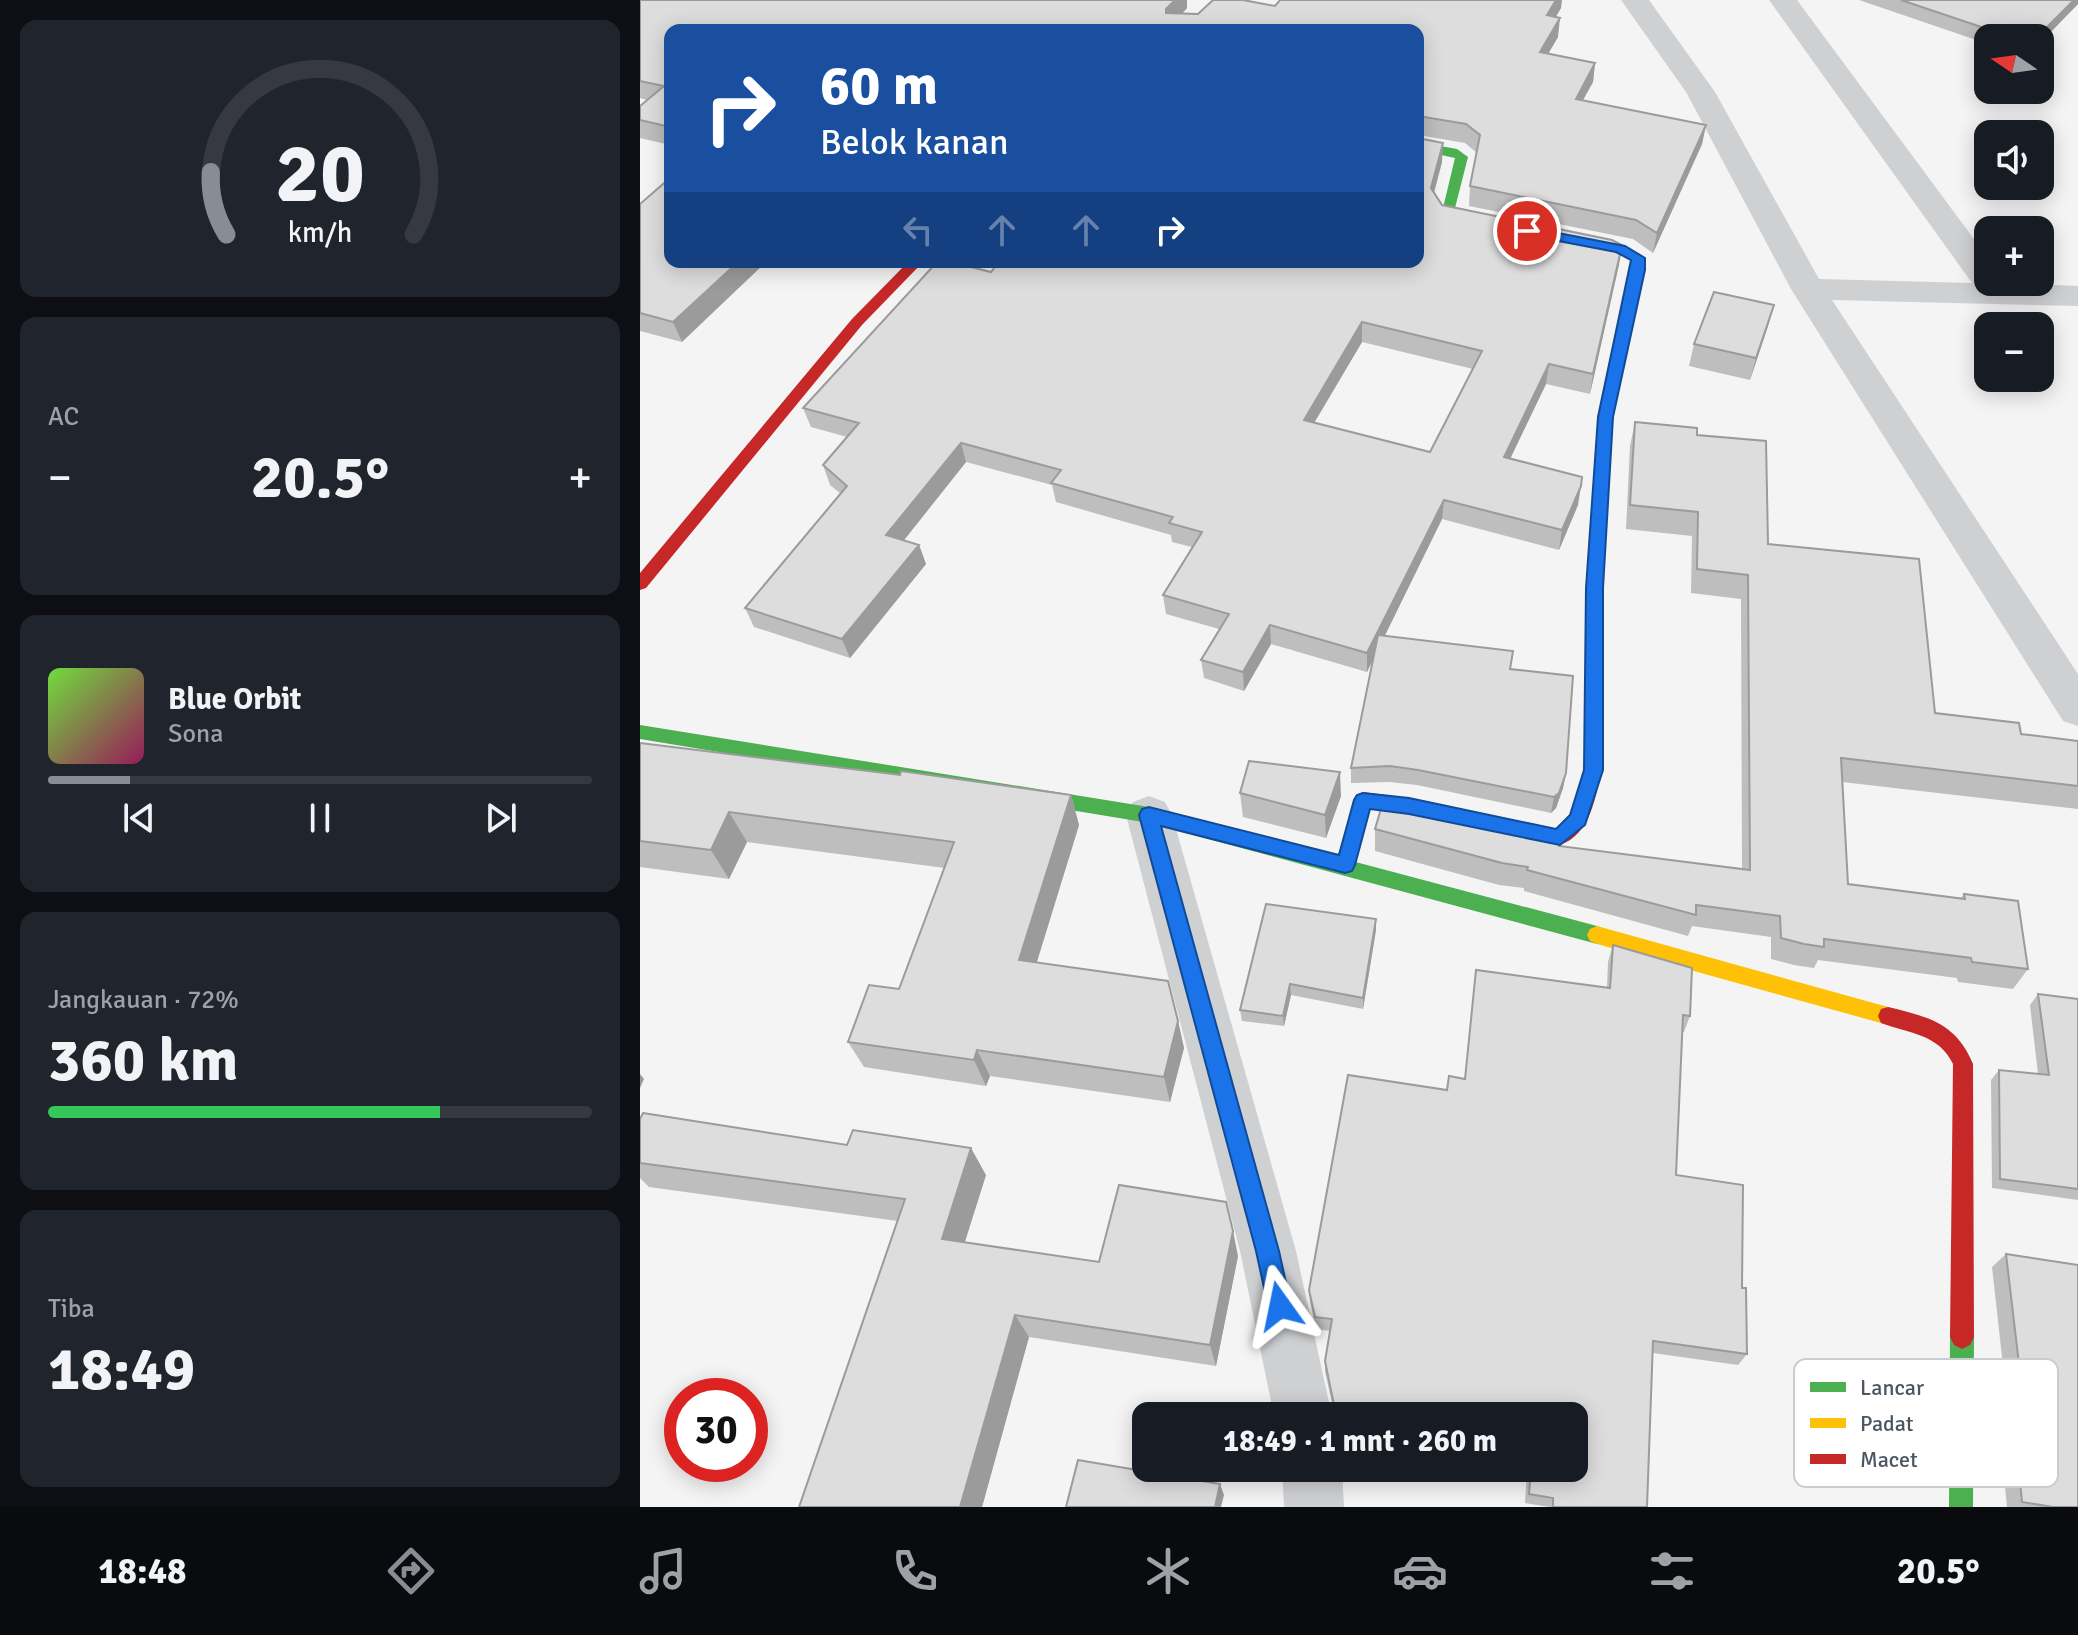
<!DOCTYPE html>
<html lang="id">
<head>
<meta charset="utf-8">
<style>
  :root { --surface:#171b24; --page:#20242c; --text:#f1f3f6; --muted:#9ea1a6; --line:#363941; --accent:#868d94 }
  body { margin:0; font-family:Signika,sans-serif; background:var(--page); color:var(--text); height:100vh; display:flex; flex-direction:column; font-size:30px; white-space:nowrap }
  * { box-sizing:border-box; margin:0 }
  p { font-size:26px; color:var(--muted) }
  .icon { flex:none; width:44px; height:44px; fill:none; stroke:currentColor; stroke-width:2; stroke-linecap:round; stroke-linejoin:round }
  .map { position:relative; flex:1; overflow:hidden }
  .details { display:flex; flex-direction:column; gap:20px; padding:20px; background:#0d0f14; width:640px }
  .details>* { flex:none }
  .hud { position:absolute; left:24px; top:24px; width:760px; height:244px; border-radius:16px; box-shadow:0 4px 20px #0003; background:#1a4fa0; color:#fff; overflow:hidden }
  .needle { width:52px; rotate:283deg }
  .buttons { position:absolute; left:1334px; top:24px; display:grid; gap:16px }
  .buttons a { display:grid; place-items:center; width:80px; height:80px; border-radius:16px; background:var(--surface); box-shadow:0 4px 20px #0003; font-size:40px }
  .speed { position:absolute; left:24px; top:1378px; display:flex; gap:16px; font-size:40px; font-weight:700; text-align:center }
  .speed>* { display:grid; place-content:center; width:104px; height:104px; border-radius:50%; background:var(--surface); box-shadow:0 4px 20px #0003; line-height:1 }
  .speed .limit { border:12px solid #d22; background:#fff; color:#111 }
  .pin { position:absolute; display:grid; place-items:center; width:68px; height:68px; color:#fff; margin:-34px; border:4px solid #fff; border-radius:50%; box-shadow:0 2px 8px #0007 }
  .me { position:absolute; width:88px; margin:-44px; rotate:348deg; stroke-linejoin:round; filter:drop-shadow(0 0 6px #0008) }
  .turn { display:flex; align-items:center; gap:28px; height:168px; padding:0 24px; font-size:36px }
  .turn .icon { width:104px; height:104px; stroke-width:2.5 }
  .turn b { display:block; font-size:56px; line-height:68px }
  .lanes { display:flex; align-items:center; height:76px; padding:0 24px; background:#0003; justify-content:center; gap:40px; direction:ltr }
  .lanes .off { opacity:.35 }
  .big { font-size:60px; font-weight:700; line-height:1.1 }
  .details .card { flex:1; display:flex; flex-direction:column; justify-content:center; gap:12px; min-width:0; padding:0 28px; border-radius:16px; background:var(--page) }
  .details .dial { align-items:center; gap:0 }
  .dial svg { height:208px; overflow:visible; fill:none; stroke:var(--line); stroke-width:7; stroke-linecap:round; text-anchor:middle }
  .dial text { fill:var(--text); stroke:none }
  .song { display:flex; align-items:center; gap:24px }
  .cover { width:96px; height:96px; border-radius:12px; background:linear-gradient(135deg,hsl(100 70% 55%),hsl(330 70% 35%)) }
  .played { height:8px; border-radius:4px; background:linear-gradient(90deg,var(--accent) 15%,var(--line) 15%) }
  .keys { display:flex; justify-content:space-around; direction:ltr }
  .heat { display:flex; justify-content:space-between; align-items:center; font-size:44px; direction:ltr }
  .charge { height:12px; border-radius:6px; background:linear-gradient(90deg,#34c759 72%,var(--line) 0) }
  .trip { position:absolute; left:492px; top:1402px; width:456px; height:80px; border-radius:16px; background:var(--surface); box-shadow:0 4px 20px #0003; font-weight:700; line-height:80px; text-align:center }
  .tab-bar { display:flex; height:128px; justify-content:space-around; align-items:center; background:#090b0e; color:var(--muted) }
  .tab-bar .icon { width:56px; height:56px }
  .tab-bar .selected { color:var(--accent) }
  .tab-bar b { font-size:36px; color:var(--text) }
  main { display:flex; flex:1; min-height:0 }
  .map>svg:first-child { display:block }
</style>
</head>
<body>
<main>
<section class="details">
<div class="card dial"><svg viewBox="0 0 100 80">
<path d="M14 69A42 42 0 1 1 86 69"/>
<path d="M14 69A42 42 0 0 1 8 45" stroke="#868d94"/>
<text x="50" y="56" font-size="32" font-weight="700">20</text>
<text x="50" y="72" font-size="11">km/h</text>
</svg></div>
<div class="card"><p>AC</p>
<div class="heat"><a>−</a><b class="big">20.5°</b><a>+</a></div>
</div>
<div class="card">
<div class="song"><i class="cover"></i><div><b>Blue Orbit</b><p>Sona</p></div></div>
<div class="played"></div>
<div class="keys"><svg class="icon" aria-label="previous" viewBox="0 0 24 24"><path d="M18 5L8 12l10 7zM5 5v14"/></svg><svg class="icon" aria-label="pause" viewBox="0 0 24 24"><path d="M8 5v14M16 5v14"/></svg><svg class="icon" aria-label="next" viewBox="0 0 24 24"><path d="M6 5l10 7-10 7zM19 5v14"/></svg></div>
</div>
<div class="card"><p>Jangkauan · 72%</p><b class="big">360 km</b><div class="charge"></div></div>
<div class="card"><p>Tiba</p><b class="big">18:49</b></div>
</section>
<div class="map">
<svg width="1438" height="1507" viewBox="0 0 1438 1507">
  <rect width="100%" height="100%" fill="#f4f4f4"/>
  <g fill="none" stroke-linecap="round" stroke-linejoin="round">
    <path fill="#ced0d2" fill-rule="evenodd" d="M981,0H1009L1075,92L1179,279L1332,283L1129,0H1157L1348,258V282L1438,286V306L1192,300L1438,674V726L1423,721L1151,289L1046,92Z
      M509,796L525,802L532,815L656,1251L692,1416H634L600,1251L486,815L493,802Z
      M642,1468H702L704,1507H644Z"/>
    <path fill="#4caf50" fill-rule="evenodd" d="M778,142L817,149L828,157L815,208L818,212L980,245L1005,258L973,417L962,588L963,767L960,772H948L945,767L946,588L959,417L991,260L976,252L808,218L803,208L815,158L778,150Z
      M0,725L509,807L957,926L964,929L967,935L964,941L957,944L509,823L0,739Z
      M1322,1325L1330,1329L1334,1337L1333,1507H1309L1310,1337L1314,1329Z"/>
    <path fill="#ffc107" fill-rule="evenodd" d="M957,926L1248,1007L1255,1009L1258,1016L1255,1023L1248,1025L957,944L950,941L947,935L950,929Z"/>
    <path fill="#c62828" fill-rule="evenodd" d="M268,262H283L222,325L6,588L0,590V573L212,319Z
      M954,760L960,762L963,767C955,795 952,834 920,845L769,814L730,808L712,871L705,873L698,871L695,865L716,795L723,792L769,798L917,829L931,816L945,767L948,762Z
      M1248,1007C1289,1017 1316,1023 1333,1064L1334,1337L1330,1345L1322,1349L1314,1345L1310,1337L1313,1064C1299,1034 1268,1033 1241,1023L1238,1016L1241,1009Z"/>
  </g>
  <path fill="#bebebf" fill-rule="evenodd" d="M0,0H547V8L542,14H558L635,6L921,8L916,17L918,37L908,54L955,63L953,82L943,100L1066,125L1062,144L1013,253L993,239L829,206L830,186L837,153L825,143L778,135V30H30V145L0,138V106L7,100L0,98Z
    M1219,0H1438V4L1400,43V38H1348V44Z
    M778,138L802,162L794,193L802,205L982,245L950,394L906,384L870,458L938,505L919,550L802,519L745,635L870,669L926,773L923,788L916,808L911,813L777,785L749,782L711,783V768L733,659L727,672L631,644L604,691L564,678L561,660L579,629L526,614L523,595L552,547L532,542L531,535L416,502L412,485L326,462L264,540L279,545L286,564L210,658L114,627L105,608L200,493L190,485L183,465L207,437L171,427L163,408L351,272ZM722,342L833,369L790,452L674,423Z
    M0,204L42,342L0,331Z
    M1128,326L1110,380L1049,366L1054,344Z
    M995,422L1057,435L1128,544L1295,713L1381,734L1438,741V809L1202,782L1208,884L1321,898L1324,894L1388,969L1373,989L1318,982L1317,978L1178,960L1174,968L1154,965L1131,959V937L1052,926L1048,936L884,891V888L859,885L735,851V829L919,846L1102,869L1101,599L1051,593L1052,536L986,529L990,446Z
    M0,743L431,795L439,825L397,962L538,1021L544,1048L530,1102L350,1076L346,1086L224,1067L208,1042L259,989L305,868L107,842L89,879L0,867Z
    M600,793L701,796L686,838L603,817Z
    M736,919V930L723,1009L651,995L644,1026L602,1021L600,1010Z
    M973,945L1050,1016L1044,1032H1042L1036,1175L1102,1288L1107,1354L1098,1365L1013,1353L1007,1507H909L885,1503L887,1471L870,1468H934V1416H677L676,1409H691L693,1407L685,1372V1361L690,1331L676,1329L670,1302L669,1290L807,1090L967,987L968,962Z
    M1398,994L1438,999V1200L1352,1188L1351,1080L1359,1070L1398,1074L1390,1005Z
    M0,1119L346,1175L325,1242L459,1262L598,1256L576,1366L389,1337L342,1507H159L258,1221L9,1187L0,1178Z
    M1366,1254L1438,1507H1367L1360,1436L1354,1435L1353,1374L1363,1366L1352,1267Z"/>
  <path fill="#9b9b9b" d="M535,0H547V8L528,28L526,9Z
    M916,0H922L921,8L905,34L907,15Z
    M1434,0H1438V4L1400,43V38H1396Z
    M920,18L918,37L898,71L900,52Z
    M955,63L953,82L933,118L936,99Z
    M1066,125L1062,144L1013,253L1017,233Z
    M803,143L802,162L790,207L791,188Z
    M982,245L979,265L950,394L953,374Z
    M98,262H126L42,342L33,322Z
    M1134,305L1128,326L1110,380L1116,358Z
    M722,322V342L664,440V420Z
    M909,364L906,384L862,476L864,457Z
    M321,443L326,462L253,554L246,535Z
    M941,486L938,505L919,550L922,530Z
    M804,500L802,519L727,672V653Z
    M279,545L286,564L210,658L202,639Z
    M630,625L631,644L604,691L603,672Z
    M700,772L701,796L686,838L685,815Z
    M926,773L923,788L916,808L911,813L914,797Z
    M431,795L439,825L389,987L379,960Z
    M89,812L107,842L89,879L71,850Z
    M736,919V930L723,1009V998Z
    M650,984L651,995L644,1026L643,1016Z
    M538,1021L544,1048L530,1102L524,1077Z
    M337,1050L350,1076L346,1086L334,1060Z
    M0,1074L4,1079L0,1088Z
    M331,1148L346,1175L318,1263L302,1239Z
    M593,1231L598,1256L576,1366L570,1345Z
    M375,1315L389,1337L342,1507H320Z
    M580,1484L584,1495L581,1507H575Z"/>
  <path fill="#ddddde" stroke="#9b9b9b" stroke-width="2" fill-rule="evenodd" d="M0,0H535L526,9V13L558,14L573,0H603L635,6L640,0H916L907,15L920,18L900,52L955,63L936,99L1066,125L1017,233L996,220L830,186L840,135L826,124L778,116V30H30V127L0,120V106L24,86L0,81Z
    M1261,0H1434L1396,38H1374Z
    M778,138L803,143L791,188L802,205L972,240L982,245L953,374L909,364L864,457L942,477L941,486L922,530L804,500L727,653L630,625L603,672L561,660L589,614L523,595L562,532L529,523L533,517L411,483L421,470L321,443L246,535L279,545L202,639L105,608L207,486L183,465L219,423L163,408L297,262H311L351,272L359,262H778ZM722,322L842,351L790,452L664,420Z
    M30,178V262H98L33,322L0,313V204Z
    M1074,292L1134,305L1116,358L1054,344Z
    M995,422L1057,428V435L1126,441L1128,544L1279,559L1295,713L1379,723L1381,734L1438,741V786L1201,758L1208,884L1325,899L1324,894L1378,901L1388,969L1332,962L1331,958L1184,939V947L1164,944L1141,938L1140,916L1056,905V915L887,870L888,867L862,863L735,829L743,802L920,837L919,846L1110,870L1108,575L1057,569L1058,512L990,505Z
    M738,635L873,651L870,669L933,676L926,773L919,793L914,797L778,770L750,766L711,768Z
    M0,743L260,775L261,771L431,795L379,960L528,981L538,1021L524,1077L337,1050L334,1060L208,1042L229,985L259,989L314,842L89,812L71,850L0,841Z
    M609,761L700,772L685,815L600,793Z
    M626,904L736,919L723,998L650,984L643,1016L600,1010Z
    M973,945L1052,968L1050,1016L1043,1015L1036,1175L1103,1185L1102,1288H1106L1107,1354L1013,1341L1007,1507H913V1498L889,1494L891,1468H934V1416H727L676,1409H691L694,1405L685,1361L692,1319L675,1317L669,1290L708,1075L807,1090L809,1076L825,1079L836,970L970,988Z
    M1398,994L1438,999V1189L1360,1179L1359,1070L1409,1075Z
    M3,1113L207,1145L213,1130L331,1148L302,1239L459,1262L479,1185L586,1202L593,1231L570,1345L375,1315L320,1507H159L265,1199L0,1163V1119Z
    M1366,1254L1438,1265V1507H1413L1382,1502L1375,1426L1368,1425L1367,1363L1379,1364Z
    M438,1460L580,1484L575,1507H426Z"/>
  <path fill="#1a73e8" stroke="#114b97" stroke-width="2" d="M887,227L985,246L1005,258V270L973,417L963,588V770L945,825L920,845L769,814L730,809L715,865L712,871L705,873L521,826L639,1251L651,1306L648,1314L640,1317L631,1314L628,1306L616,1251L499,815L502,809L509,807L699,855L714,800L717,795L723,793L769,798L916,829L930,815L944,770L946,588L958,417L991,260L976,252L882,234V228Z"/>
  <rect x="1154" y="1359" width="264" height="128" rx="12" fill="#fff" stroke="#c9ccd0" stroke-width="2"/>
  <rect x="1170" y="1382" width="36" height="10" fill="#4caf50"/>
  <rect x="1170" y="1418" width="36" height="10" fill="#ffc107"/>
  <rect x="1170" y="1454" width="36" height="10" fill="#c62828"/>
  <g font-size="22" fill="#4a5661">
    <text x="1220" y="1395">Lancar</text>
    <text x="1220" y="1431">Padat</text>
    <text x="1220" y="1467">Macet</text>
  </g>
</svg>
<div class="buttons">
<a><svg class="needle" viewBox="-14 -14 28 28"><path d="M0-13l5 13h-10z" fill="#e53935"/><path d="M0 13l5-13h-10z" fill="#9ea1a6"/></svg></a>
<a><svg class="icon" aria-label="sound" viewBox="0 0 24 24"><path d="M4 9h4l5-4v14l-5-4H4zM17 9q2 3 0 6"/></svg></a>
<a>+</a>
<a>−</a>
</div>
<div class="speed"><div class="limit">30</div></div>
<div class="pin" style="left:887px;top:231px;background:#d93025"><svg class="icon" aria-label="arrive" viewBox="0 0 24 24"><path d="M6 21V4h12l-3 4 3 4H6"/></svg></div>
<svg class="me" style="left:640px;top:1306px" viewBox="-20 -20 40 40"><path d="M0-17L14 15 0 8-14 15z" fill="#1a73e8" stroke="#fff" stroke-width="4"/></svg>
<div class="trip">18:49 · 1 mnt · 260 m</div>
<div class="hud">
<div class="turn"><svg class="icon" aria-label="right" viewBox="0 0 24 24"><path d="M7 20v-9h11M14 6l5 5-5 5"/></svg><div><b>60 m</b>Belok kanan</div></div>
<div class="lanes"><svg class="icon off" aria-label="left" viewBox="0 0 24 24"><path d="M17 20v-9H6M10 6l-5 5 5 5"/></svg><svg class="icon off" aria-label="ahead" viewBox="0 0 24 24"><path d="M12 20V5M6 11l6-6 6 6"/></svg><svg class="icon off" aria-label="ahead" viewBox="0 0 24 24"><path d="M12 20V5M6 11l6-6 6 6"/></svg><svg class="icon" aria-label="right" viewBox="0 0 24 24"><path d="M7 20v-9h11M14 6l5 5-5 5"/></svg></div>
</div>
</div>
</main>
<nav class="tab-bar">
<b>18:48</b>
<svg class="icon selected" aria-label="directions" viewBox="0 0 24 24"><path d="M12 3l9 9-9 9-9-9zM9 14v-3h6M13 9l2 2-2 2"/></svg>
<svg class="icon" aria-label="music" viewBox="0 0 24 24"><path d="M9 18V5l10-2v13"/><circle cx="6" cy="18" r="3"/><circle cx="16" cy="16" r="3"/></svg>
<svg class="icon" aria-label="phone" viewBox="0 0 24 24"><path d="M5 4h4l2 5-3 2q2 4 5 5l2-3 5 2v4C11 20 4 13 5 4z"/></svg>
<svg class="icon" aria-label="climate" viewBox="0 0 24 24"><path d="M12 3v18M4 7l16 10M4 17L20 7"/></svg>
<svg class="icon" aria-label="car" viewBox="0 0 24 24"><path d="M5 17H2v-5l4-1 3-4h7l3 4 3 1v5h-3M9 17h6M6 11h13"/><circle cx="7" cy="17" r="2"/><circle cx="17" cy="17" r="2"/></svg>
<svg class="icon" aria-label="filters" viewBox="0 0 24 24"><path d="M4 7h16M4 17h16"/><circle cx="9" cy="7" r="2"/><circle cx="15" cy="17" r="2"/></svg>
<b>20.5°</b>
</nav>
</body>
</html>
